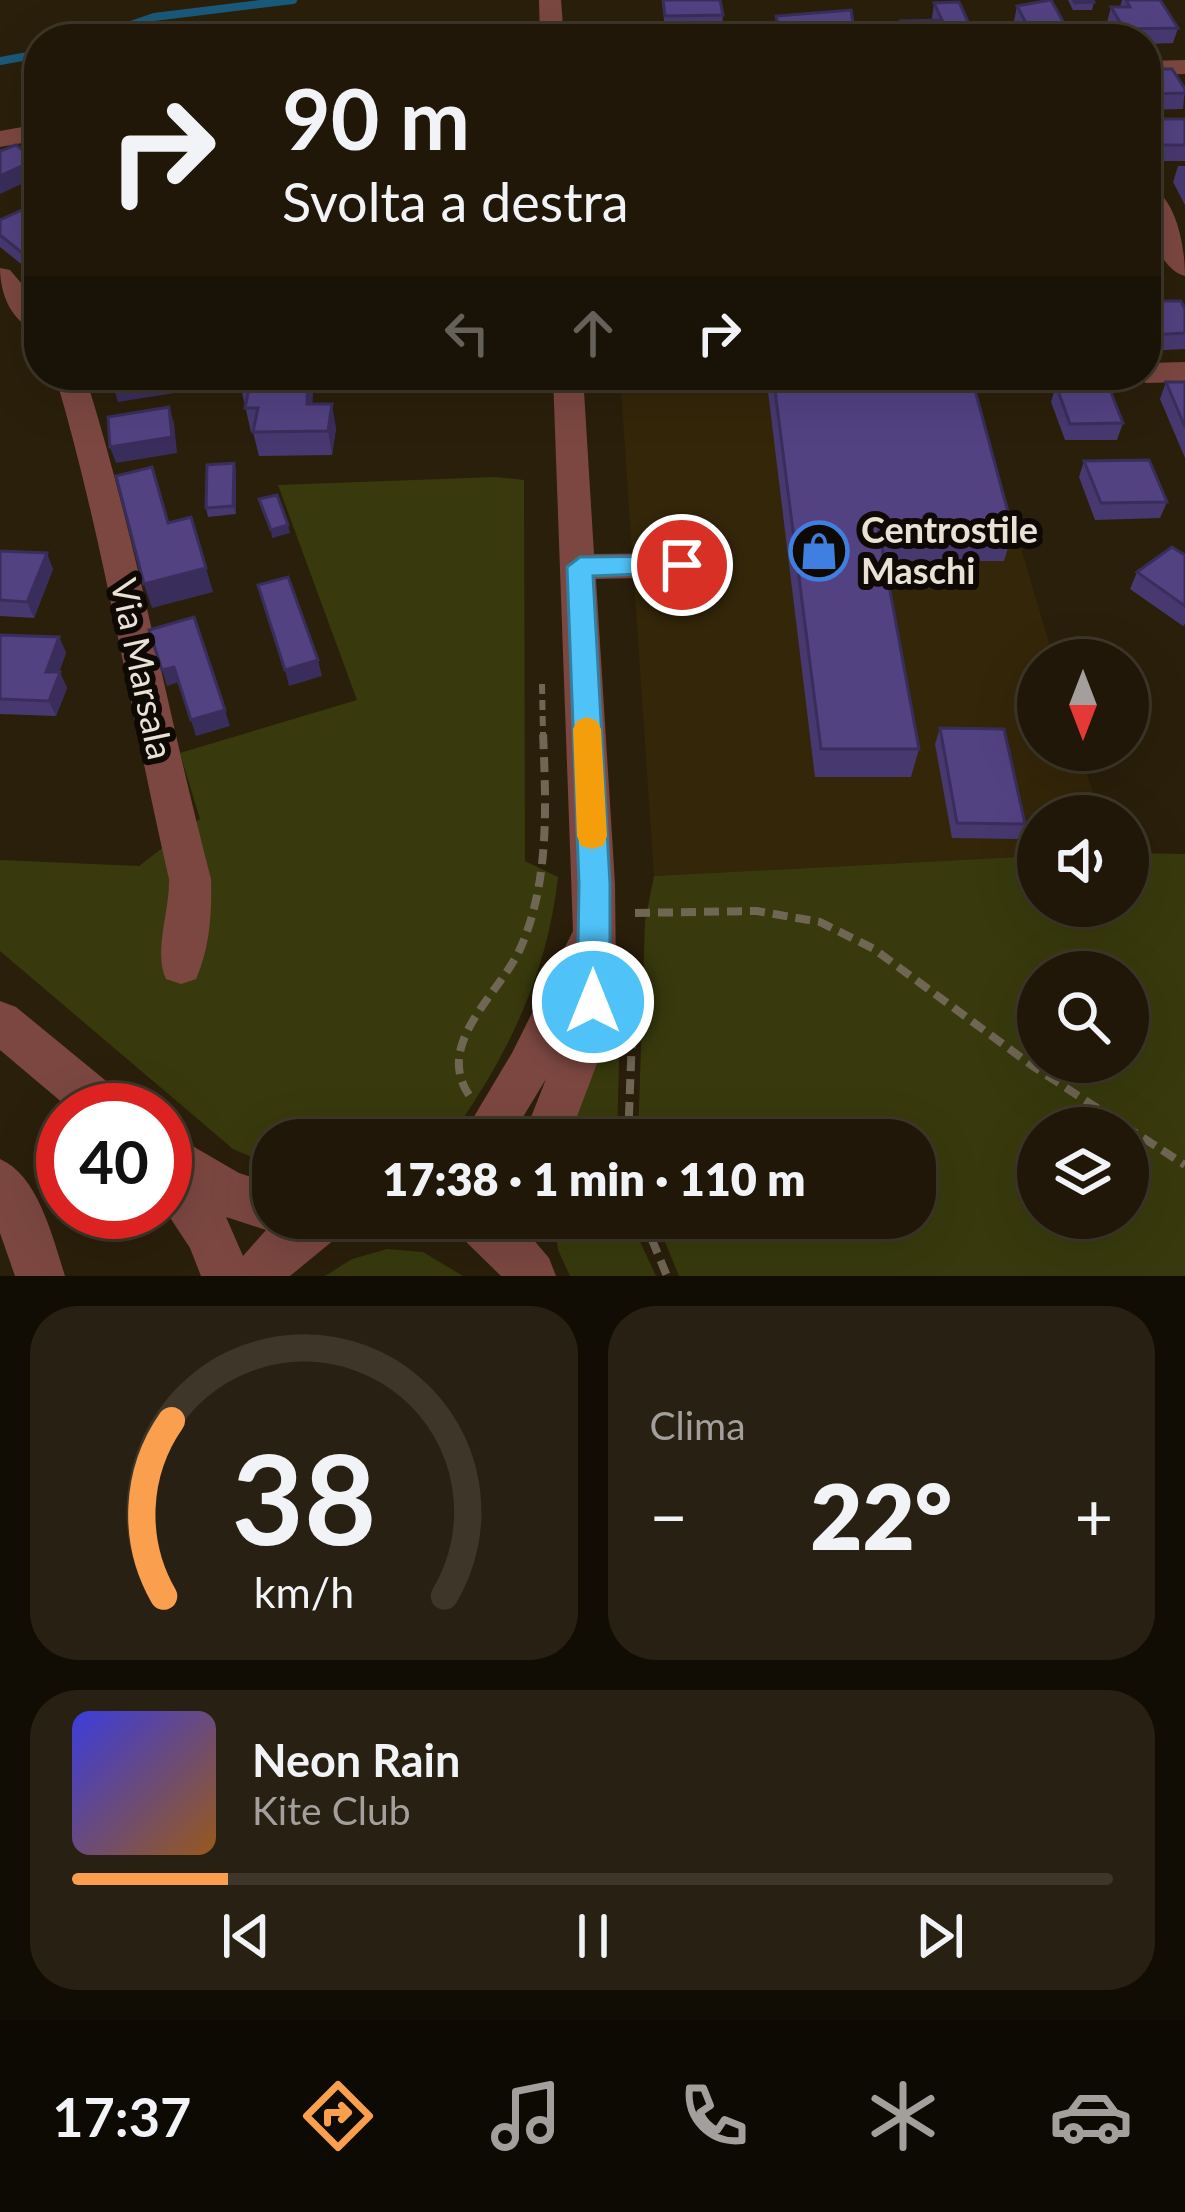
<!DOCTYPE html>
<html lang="it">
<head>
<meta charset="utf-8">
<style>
  :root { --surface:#201708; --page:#282012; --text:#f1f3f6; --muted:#a29f9c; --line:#3d3629; --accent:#fa9f4e }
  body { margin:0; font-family:Lato,sans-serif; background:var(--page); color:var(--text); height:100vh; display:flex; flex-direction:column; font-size:45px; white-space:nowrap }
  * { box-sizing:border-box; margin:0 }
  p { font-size:39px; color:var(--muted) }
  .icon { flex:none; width:66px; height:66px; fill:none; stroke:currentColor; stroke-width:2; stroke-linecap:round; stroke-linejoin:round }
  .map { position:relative; height:1276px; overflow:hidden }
  .drawer { display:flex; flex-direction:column; gap:30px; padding:30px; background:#120d04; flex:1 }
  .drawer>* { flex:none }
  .hud { position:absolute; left:24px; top:24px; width:1137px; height:366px; border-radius:48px; box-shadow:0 12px 48px #0002,0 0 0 3px var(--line); background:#201708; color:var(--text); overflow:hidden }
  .needle { width:78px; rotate:180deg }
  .fabs { position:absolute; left:1017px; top:639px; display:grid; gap:24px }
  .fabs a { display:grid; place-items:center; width:132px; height:132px; border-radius:50%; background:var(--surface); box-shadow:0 12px 48px #0002,0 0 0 3px var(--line); font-size:60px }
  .speed { position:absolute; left:36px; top:1083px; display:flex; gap:24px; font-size:60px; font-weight:700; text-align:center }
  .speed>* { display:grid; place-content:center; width:156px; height:156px; border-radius:50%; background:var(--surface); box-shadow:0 12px 48px #0002,0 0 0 3px var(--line); line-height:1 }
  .speed .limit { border:18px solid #d22; background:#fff; color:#111 }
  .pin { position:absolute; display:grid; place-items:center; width:102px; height:102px; color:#fff; margin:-51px; border:6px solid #fff; border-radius:50%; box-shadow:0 3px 12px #0007 }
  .me { position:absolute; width:132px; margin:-66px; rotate:0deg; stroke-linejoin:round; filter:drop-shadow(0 0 9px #0008) }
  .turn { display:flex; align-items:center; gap:42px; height:252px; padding:0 60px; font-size:54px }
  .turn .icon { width:156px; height:156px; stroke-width:2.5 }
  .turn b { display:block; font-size:84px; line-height:102px }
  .lanes { display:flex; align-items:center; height:114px; padding:0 60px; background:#0003; justify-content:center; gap:60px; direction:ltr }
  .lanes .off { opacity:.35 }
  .big { font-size:90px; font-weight:800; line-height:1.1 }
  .drawer .tile { flex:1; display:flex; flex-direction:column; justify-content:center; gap:18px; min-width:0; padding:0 42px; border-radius:48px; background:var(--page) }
  .drawer .dial { align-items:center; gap:0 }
  .dial svg { height:312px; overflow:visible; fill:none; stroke:var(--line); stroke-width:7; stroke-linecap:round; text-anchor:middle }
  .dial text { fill:var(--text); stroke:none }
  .song { display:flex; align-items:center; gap:36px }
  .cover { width:144px; height:144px; border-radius:18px; background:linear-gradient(135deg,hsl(240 70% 55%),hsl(30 70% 35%)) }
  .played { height:12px; border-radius:6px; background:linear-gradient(90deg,var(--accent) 15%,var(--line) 15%) }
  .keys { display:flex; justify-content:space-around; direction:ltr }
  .heat { display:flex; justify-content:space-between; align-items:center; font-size:66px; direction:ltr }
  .drawer .tiles { flex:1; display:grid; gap:30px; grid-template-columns:1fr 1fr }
  .tile:last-child { grid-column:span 2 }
  .trip { position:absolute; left:252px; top:1119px; width:684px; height:120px; border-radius:48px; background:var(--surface); box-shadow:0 12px 48px #0002,0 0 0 3px var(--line); font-weight:800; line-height:120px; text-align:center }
  .menu { display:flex; height:192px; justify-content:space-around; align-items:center; background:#0d0903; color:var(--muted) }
  .menu .icon { width:84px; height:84px }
  .menu .active { color:var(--accent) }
  .menu b { font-size:54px; color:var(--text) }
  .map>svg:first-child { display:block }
</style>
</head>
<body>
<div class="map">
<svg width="1185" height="1276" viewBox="0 0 1185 1276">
  <rect width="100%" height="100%" fill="#2a1f0a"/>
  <path fill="#342609" d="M620,375H970L1054,660H1038V750H1080L1100,816H1038V856L654,876Z"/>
  <path fill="#383a0d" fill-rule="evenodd" d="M495,477L524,480L525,861L558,877C547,977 506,1059 448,1140H273V1166L233,1149L0,951V860L139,866L200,819L180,753L357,700L278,485Z
    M1128,853L1185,854V1276H679L655,1218H915V1140H638L645,921L654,876L1038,856V906H1128ZM1038,972H1128V1062H1038ZM1038,1128H1128V1218H1038Z
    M621,986L617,1140H582L569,1134L606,1040Z
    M554,1218H629L656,1276H570L558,1250Z
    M387,1249L423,1252L463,1276H325L352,1259Z"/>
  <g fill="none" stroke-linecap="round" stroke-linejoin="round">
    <path stroke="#1a5a7b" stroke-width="8" d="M90,39L154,17L293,0
      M0,61L39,54"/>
    <path stroke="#706654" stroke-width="6" stroke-dasharray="10 6" stroke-linecap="butt" d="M542,684L543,735"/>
    <path stroke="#706654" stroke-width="8" stroke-dasharray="15 8" stroke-linecap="butt" d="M635,913L757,911L820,922L874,949L1034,1067L1185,1165
      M469,1095C434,1043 499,995 520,949C550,882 546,804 543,732
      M628,1140L633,1010
      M643,1218L667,1276"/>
    <path fill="#7c4741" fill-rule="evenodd" d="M539,0H561L564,39H540Z
      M1185,60V74L1146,75V61Z
      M39,124V140L0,147V131Z
      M1146,185C1177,195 1185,248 1185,276C1154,268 1146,212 1146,185Z
      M0,268L10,270L39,304V331C11,324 0,293 0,268Z
      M1185,362V382L1146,383L1132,375H1146V363Z
      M55,375H85C137,540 167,711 211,879C212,912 210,948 196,979L181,984L166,979C153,952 170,910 169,879C130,711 104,540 55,375Z
      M553,375H583L594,554L682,553L694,556L699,565L694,574L682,577L596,579L615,884L616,977L609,1032L568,1140H522L546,1079L509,1140H460L512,1053L573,931Z
      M0,1001L16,1007L122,1094L129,1110H71L0,1050Z
      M165,1130L239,1173L273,1184V1218H347L340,1235L290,1276H201L190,1248L165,1210ZM226,1217L266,1230L243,1256Z
      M0,1159C38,1175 53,1238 65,1276H15L0,1233Z
      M452,1218H515L549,1258L556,1276H501L459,1235Z"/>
  </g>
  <path fill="#473970" d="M662,0L723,15L722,30L732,39H669V31H665Z
    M1068,0H1093L1094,2L1092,10H1073Z
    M1122,0H1160L1178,28L1173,43L1146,44V39H1117L1107,22L1111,7H1120Z
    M934,3L976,39H899L901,21H933L932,18Z
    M1017,6L1069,32L1067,39H1023L1014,21Z
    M776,16L856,39H776L774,31Z
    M1146,69L1185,89L1183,109L1146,110Z
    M1149,119H1185V161H1157L1146,138Z
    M1178,166H1185V205L1173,182Z
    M39,212V275L36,276L0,247V220Z
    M1146,245L1161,264L1158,271L1161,276L1155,292H1146Z
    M1146,301L1185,309V349L1146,351Z
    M242,375H331L329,383H313L312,404L336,428L332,455L259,456L253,432H251L240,384Z
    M766,375H971L1013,531L1004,561H885L919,749L911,777H815Z
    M1166,382H1185V458L1160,399Z
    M1056,385L1123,423L1117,440H1065L1051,402Z
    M1084,461L1167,502L1160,518L1095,520L1079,477Z
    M234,463L236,471V514L208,517L206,508Z
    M0,551L53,569L34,618L0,616Z
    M1185,555V624L1183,626L1130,589L1137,572Z
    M0,635L59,637L66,653L59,672L67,688L56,716L0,714Z
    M940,728L1025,824L1019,839L952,838L935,744Z"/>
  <path fill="#392e5b" d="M35,160L39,176L0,194V176Z
    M39,256V275L36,276L31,260Z
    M132,375H200L202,384L181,388V392L118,402L111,379Z
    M308,375H312L313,383L312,428L307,404Z
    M332,404L336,428L332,455L328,431Z
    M169,407L174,423L177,453L116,463L110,447Z
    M234,463L236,471V514L233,506Z
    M288,525L290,533L272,538L271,530Z
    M47,553L53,569L34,618L27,602Z
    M206,568L213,592L152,608L144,584Z
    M59,637L66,653L53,688L46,672Z
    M318,660L322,676L289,686L285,670Z
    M174,667L179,682L167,686L162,670Z
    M60,672L67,688L56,716L49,701Z
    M225,710L230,726L196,736L191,720Z"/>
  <path fill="#524282" stroke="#392e5b" stroke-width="3" d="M663,0H720L723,15L665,16Z
    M1051,0L1069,32L1031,33L1017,6Z
    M1073,0H1093L1094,2L1075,3Z
    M1126,0H1160L1178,28L1124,29L1111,7H1130Z
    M959,2L976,39H908L901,21L942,20L934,3Z
    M851,10L856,39H812L811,36H781L776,16Z
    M669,30H731L732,39H670Z
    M1146,69H1172L1185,89V93L1146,94Z
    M1149,119H1185V145H1163Z
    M16,145L35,160L0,176V151Z
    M31,206L39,212V256L31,260L0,235V220Z
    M1152,244L1161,264H1155L1161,276H1146V245Z
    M1146,301H1181L1185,309V333L1149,335L1146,328Z
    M242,375H308L307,404H332L328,431L253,432L258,408H245L250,384H240Z
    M773,375H971L1013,531H879L919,749H821Z
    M1166,382H1185V427Z
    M1056,385H1108L1123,423L1070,424Z
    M169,407L172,437L110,447L108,417Z
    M1149,460L1167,502L1101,503L1084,461Z
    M234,463L233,506L206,508L207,465Z
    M152,467L168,523L191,517L206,568L144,584L116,476Z
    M277,495L288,525L271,530L259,499Z
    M1172,547L1185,555V606L1137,572Z
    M0,551L47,553L27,602L0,600Z
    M288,577L318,660L285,670L258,585Z
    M194,617L225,710L191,720L174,667L162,670L149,630Z
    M0,635L59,637L46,672H60L49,701L0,699Z
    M940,728L1004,729L1025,824L957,823Z"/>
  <path fill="#4fc3f7" stroke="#337fa1" stroke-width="3" d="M682,556L691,559L695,565L691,572L593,576L610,884V1002L605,1013L593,1018L582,1013L577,1002L579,884L567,567L580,557Z"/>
  <path fill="#f59e0b" d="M587,717L597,721L601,729L607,836L603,846L592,849L581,846L577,836L573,729L577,721Z"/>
  <defs>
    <symbol id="shop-ring" viewBox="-11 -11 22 22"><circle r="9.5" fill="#0e0903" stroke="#3f7fe0" stroke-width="1.5"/><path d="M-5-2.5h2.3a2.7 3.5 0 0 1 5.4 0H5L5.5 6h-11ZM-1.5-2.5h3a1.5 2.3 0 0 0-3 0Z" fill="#3f7fe0"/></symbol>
  </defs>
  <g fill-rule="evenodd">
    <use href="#shop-ring" x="786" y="518" width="66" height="66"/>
  </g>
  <g text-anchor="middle" stroke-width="12" stroke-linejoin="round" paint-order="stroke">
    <g font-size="36" font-weight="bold" fill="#e8e1d4" stroke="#0e0903" text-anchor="start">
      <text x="861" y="543">Centrostile<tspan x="861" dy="41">Maschi</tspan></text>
    </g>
    <g font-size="36" fill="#e8e1d4" stroke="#0e0903">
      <text transform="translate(142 669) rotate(78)" y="13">Via Marsala</text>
    </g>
  </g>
</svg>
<div class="fabs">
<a><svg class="needle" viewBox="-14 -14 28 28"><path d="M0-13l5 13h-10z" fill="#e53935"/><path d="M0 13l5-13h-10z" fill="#a29f9c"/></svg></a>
<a><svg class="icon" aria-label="sound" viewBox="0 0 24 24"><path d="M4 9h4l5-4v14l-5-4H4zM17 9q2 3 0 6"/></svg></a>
<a><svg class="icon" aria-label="search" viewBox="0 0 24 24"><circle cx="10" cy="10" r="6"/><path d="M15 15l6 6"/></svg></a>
<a><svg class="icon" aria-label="layers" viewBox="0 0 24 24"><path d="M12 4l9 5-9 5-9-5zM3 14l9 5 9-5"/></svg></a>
</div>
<div class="speed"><div class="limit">40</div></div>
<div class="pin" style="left:682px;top:565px;background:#d93025"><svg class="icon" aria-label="arrive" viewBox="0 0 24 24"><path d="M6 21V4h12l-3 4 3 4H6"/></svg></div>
<svg class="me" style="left:593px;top:1002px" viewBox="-20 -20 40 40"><circle r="17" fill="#4fc3f7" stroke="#fff" stroke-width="3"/><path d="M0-11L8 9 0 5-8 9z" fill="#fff"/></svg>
<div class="trip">17:38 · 1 min · 110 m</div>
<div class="hud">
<div class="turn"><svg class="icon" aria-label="right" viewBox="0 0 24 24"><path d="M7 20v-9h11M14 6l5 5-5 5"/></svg><div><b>90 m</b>Svolta a destra</div></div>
<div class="lanes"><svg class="icon off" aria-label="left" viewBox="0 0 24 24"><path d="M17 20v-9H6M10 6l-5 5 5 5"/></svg><svg class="icon off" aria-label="ahead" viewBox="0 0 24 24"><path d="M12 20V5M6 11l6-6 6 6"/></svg><svg class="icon" aria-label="right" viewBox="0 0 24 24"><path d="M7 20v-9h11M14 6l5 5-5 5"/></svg></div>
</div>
</div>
<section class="drawer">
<div class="tiles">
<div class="tile dial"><svg viewBox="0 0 100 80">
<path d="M14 69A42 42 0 1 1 86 69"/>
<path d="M14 69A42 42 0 0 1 16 24" stroke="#fa9f4e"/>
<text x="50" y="56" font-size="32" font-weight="700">38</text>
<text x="50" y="72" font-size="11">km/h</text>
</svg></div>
<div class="tile"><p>Clima</p>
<div class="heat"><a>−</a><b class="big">22°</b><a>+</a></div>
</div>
<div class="tile">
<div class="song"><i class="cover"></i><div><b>Neon Rain</b><p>Kite Club</p></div></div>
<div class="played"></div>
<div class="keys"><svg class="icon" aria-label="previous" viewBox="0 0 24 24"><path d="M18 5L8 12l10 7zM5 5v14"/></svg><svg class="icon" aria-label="pause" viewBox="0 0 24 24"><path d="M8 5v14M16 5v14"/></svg><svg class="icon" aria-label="next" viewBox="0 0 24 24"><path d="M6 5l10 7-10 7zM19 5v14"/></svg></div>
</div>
</div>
</section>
<nav class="menu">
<b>17:37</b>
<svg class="icon active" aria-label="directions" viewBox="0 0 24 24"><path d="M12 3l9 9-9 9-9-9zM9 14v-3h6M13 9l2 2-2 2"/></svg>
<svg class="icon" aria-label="music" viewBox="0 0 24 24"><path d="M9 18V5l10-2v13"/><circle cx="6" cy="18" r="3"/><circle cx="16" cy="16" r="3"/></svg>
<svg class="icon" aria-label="phone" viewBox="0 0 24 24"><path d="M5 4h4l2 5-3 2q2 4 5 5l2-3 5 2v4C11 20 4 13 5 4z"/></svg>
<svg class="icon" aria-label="climate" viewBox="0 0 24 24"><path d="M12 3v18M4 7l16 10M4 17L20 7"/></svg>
<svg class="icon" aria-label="car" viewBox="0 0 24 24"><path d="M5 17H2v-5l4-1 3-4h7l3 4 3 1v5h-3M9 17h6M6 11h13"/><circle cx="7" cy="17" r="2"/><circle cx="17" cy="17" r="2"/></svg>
</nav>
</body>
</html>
